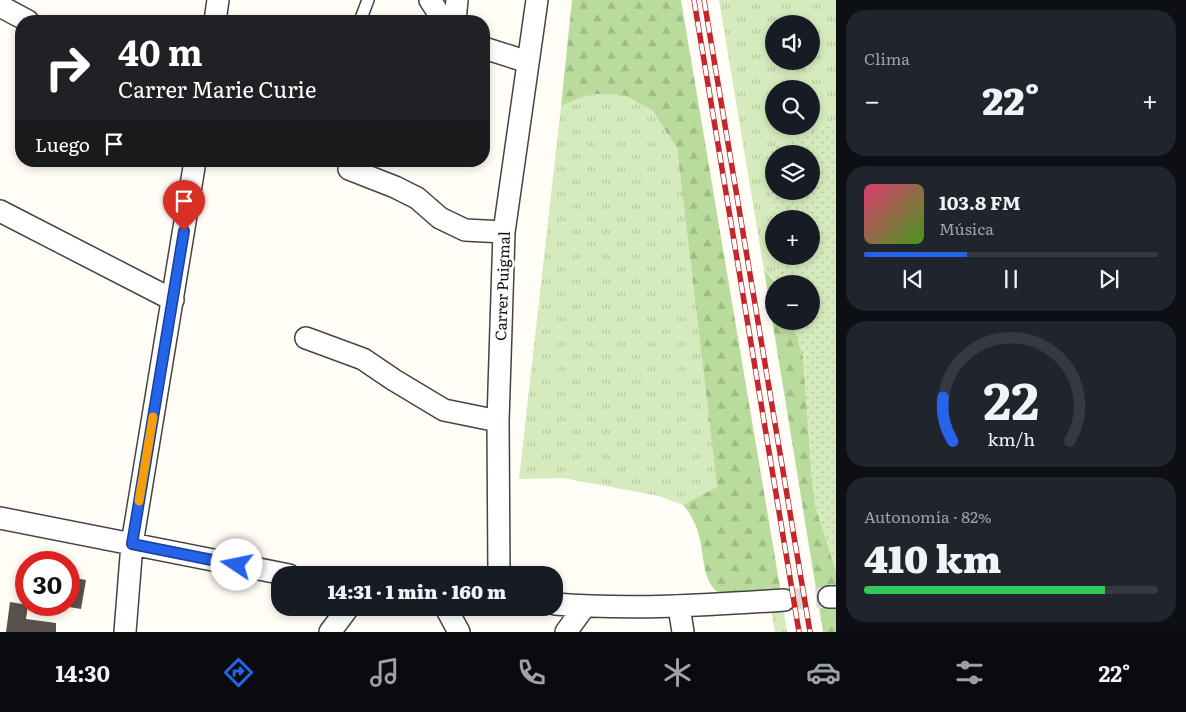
<!DOCTYPE html>
<html lang="es">
<head>
<meta charset="utf-8">
<style>
  :root { --surface:#171b24; --page:#20242c; --text:#f1f3f6; --muted:#9ea1a6; --line:#363941; --accent:#2563eb }
  body { margin:0; font-family:Literata,serif; background:var(--page); color:var(--text); height:100vh; display:flex; flex-direction:column; font-size:19px; white-space:nowrap }
  * { box-sizing:border-box; margin:0 }
  p { font-size:16px; color:var(--muted) }
  .icon { flex:none; width:28px; height:28px; fill:none; stroke:currentColor; stroke-width:2; stroke-linecap:round; stroke-linejoin:round }
  .map { position:relative; flex:1; overflow:hidden }
  .sheet { display:flex; flex-direction:column; gap:10px; padding:10px; background:#0d0f14; width:350px }
  .sheet>* { flex:none }
  .hud { position:absolute; left:15px; top:15px; width:475px; height:152px; border-radius:20px; box-shadow:0 2px 8px #0003; background:#202124; color:#fff; overflow:hidden }
  .controls { position:absolute; left:765px; top:15px; display:grid; gap:10px }
  .controls a { display:grid; place-items:center; width:55px; height:55px; border-radius:50%; background:var(--surface); box-shadow:0 2px 8px #0003; font-size:25px }
  .speed { position:absolute; left:15px; top:551px; display:flex; gap:10px; font-size:25px; font-weight:700; text-align:center }
  .speed>* { display:grid; place-content:center; width:65px; height:65px; border-radius:50%; background:var(--surface); box-shadow:0 2px 8px #0003; line-height:1 }
  .speed .limit { border:8px solid #d22; background:#fff; color:#111 }
  .pin { position:absolute; display:grid; place-items:center; width:42px; height:42px; color:#fff; margin:-51px -21px; border-radius:50% 50% 50% 0; rotate:-45deg; box-shadow:0 0 5px #0007 }
  .pin .icon { rotate:45deg }
  .me { position:absolute; width:55px; margin:-28px; rotate:281deg; stroke-linejoin:round; filter:drop-shadow(0 0 4px #0008) }
  .turn { display:flex; align-items:center; gap:18px; height:105px; padding:0 20px; font-size:22px }
  .turn .icon { width:65px; height:65px; stroke-width:2.5 }
  .turn b { display:block; font-size:35px; line-height:42px }
  .then { display:flex; align-items:center; height:48px; padding:0 20px; background:#0003; gap:10px; font-size:19px }
  .big { font-size:38px; font-weight:800; line-height:1.1 }
  .sheet .tile { flex:1; display:flex; flex-direction:column; justify-content:center; gap:8px; min-width:0; padding:0 18px; border-radius:20px; background:var(--page) }
  .sheet .dial { align-items:center; gap:0 }
  .dial svg { height:130px; overflow:visible; fill:none; stroke:var(--line); stroke-width:7; stroke-linecap:round; text-anchor:middle }
  .dial text { fill:var(--text); stroke:none }
  .song { display:flex; align-items:center; gap:15px }
  .cover { width:60px; height:60px; border-radius:8px; background:linear-gradient(135deg,hsl(340 70% 55%),hsl(100 70% 35%)) }
  .played { height:5px; border-radius:2px; background:linear-gradient(90deg,var(--accent) 35%,var(--line) 35%) }
  .keys { display:flex; justify-content:space-around; direction:ltr }
  .heat { display:flex; justify-content:space-between; align-items:center; font-size:28px; direction:ltr }
  .charge { height:8px; border-radius:4px; background:linear-gradient(90deg,#34c759 82%,var(--line) 0) }
  .trip { position:absolute; left:271px; top:566px; width:292px; height:50px; border-radius:20px; background:var(--surface); box-shadow:0 2px 8px #0003; font-weight:800; line-height:50px; text-align:center }
  .menu { display:flex; height:80px; justify-content:space-around; align-items:center; background:#090b0e; color:var(--muted) }
  .menu .icon { width:35px; height:35px }
  .menu .active { color:var(--accent) }
  .menu b { font-size:22px; color:var(--text) }
  main { display:flex; flex:1; min-height:0 }
  .map>svg:first-child { display:block }
</style>
</head>
<body>
<main>
<div class="map">
<svg width="836" height="632" viewBox="0 0 836 632">
  <defs>
    <pattern id="grass-tufts" width="24" height="20" patternUnits="userSpaceOnUse" patternTransform="scale(1.25)"><rect width="24" height="20" fill="#d5ebbd"/><path d="M3 7l-1-3M5 7V3M7 7l1-3M15 17l-1-3M17 17v-4M19 17l1-3" fill="none" stroke="#b6c8a1"/></pattern>
    <pattern id="forest-firs" width="22" height="20" patternUnits="userSpaceOnUse" patternTransform="scale(1.25)"><rect width="22" height="20" fill="#b9dc9c"/><path d="M5 1l3.5 6h-7zM16 11l3.5 6h-7z" fill="#9ebc85"/></pattern>
    <pattern id="garden-dots" width="8" height="8" patternUnits="userSpaceOnUse" patternTransform="scale(1.25)"><rect width="8" height="8" fill="#d5ebbd"/><path d="M2 2h.1M6 6h.1" fill="none" stroke="#b6c8a1" stroke-width="1.8" stroke-linecap="round"/></pattern>
  </defs>
  <rect width="100%" height="100%" fill="#fffdf5"/>
  <path fill="url(#grass-tufts)" fill-rule="evenodd" d="M719,0H836V122L765,151L774,219V256H776L777,282L764,270ZM774,24H811V61H774ZM774,89H811V126H774Z
    M590,94L624,95L652,110L677,148L717,488L683,505L659,496L563,478L519,479L561,106Z
    M781,593L787,632H775L768,594Z"/>
  <path fill="url(#forest-firs)" d="M572,0H681L781,593C769,594 736,599 726,596C701,589 705,556 699,536C696,524 691,514 683,505L717,487L677,148L652,110L624,95L590,94L561,106Z
    M764,270L777,284H774V321H792L803,356L812,479L816,508L836,571V632H823Z"/>
  <path fill="url(#garden-dots)" fill-rule="evenodd" d="M836,122V571L816,509L812,479L803,356L792,321H811V284H777V282L776,256H811V219H774L765,151ZM774,154H811V191H774Z"/>
  <path fill="#5a524d" d="M69,577L86,580L81,609L69,607Z
    M10,602L28,605L26,619L56,623V632H6Z"/>
  <g fill="none" stroke-linecap="round" stroke-linejoin="round">
    <path stroke="#dbdad3" stroke-width="21" stroke-dasharray="21 11" stroke-linecap="butt" d="M784,600L829,597"/>
    <defs>
      <path id="lane" d="M360,21L368,0"/>
      <path id="street" d="M430,0L441,17L446,21
        M0,6L28,21
        M215,21L218,0
        M455,21L457,0
        M484,48L528,62
        M349,169L395,187L417,198L440,218L465,230L504,232
        M0,211L173,300
        M306,338L363,359L394,380L444,410L498,421
        M0,518L289,575
        M499,575L498,421L504,232L537,0
        M829,597H836
        M555,604C632,610 707,605 784,600
        M679,607L683,632
        M446,608L459,632
        M125,632L132,544L195,161
        M330,632L348,608
        M566,632L585,606"/>
    </defs>
    <use href="#lane" stroke="#444" stroke-width="14"/>
    <use href="#street" stroke="#444" stroke-width="24"/>
    <use href="#lane" stroke="#fff" stroke-width="11"/>
    <use href="#street" stroke="#fff" stroke-width="21"/>
    <defs>
      <path id="rail" d="M694,0L799,632
        M704,0L810,632"/>
    </defs>
    <use href="#rail" stroke="#c4262e" stroke-width="5.5"/>
    <use href="#rail" stroke="#fff" stroke-width="4" stroke-dasharray="11" stroke-linecap="butt"/>
  </g>
  <g fill="none" stroke-linecap="round" stroke-linejoin="round">
    <defs>
      <path id="route" d="M184,231L132,544L237,565"/>
    </defs>
    <use href="#route" stroke="#184099" stroke-width="12"/>
    <use href="#route" stroke="#2563eb" stroke-width="9"/>
    <path stroke="#f59e0b" stroke-width="9" d="M139,501L153,417"/>
  </g>
  <g text-anchor="middle" stroke-width="5" stroke-linejoin="round" paint-order="stroke">
    <g font-size="15" fill="#111" stroke="#fff">
      <text transform="translate(503 286) rotate(-88)" y="5">Carrer Puigmal</text>
    </g>
  </g>
</svg>
<div class="controls">
<a><svg class="icon" aria-label="sound" viewBox="0 0 24 24"><path d="M4 9h4l5-4v14l-5-4H4zM17 9q2 3 0 6"/></svg></a>
<a><svg class="icon" aria-label="search" viewBox="0 0 24 24"><circle cx="10" cy="10" r="6"/><path d="M15 15l6 6"/></svg></a>
<a><svg class="icon" aria-label="layers" viewBox="0 0 24 24"><path d="M12 4l9 5-9 5-9-5zM3 14l9 5 9-5"/></svg></a>
<a>+</a>
<a>−</a>
</div>
<div class="speed"><div class="limit">30</div></div>
<div class="pin" style="left:184px;top:231px;background:#d93025"><svg class="icon" aria-label="arrive" viewBox="0 0 24 24"><path d="M6 21V4h12l-3 4 3 4H6"/></svg></div>
<svg class="me" style="left:237px;top:565px" viewBox="-20 -20 40 40"><circle r="19" fill="#fff"/><path d="M0-13L10 11 0 6-10 11z" fill="#2563eb"/></svg>
<div class="trip">14:31 · 1 min · 160 m</div>
<div class="hud">
<div class="turn"><svg class="icon" aria-label="right" viewBox="0 0 24 24"><path d="M7 20v-9h11M14 6l5 5-5 5"/></svg><div><b>40 m</b>Carrer Marie Curie</div></div>
<div class="then">Luego<svg class="icon" aria-label="arrive" viewBox="0 0 24 24"><path d="M6 21V4h12l-3 4 3 4H6"/></svg></div>
</div>
</div>
<section class="sheet">
<div class="tile"><p>Clima</p>
<div class="heat"><a>−</a><b class="big">22°</b><a>+</a></div>
</div>
<div class="tile">
<div class="song"><i class="cover"></i><div><b>103.8 FM</b><p>Música</p></div></div>
<div class="played"></div>
<div class="keys"><svg class="icon" aria-label="previous" viewBox="0 0 24 24"><path d="M18 5L8 12l10 7zM5 5v14"/></svg><svg class="icon" aria-label="pause" viewBox="0 0 24 24"><path d="M8 5v14M16 5v14"/></svg><svg class="icon" aria-label="next" viewBox="0 0 24 24"><path d="M6 5l10 7-10 7zM19 5v14"/></svg></div>
</div>
<div class="tile dial"><svg viewBox="0 0 100 80">
<path d="M14 69A42 42 0 1 1 86 69"/>
<path d="M14 69A42 42 0 0 1 8 42" stroke="#2563eb"/>
<text x="50" y="56" font-size="32" font-weight="700">22</text>
<text x="50" y="72" font-size="11">km/h</text>
</svg></div>
<div class="tile"><p>Autonomía · 82%</p><b class="big">410 km</b><div class="charge"></div></div>
</section>
</main>
<nav class="menu">
<b>14:30</b>
<svg class="icon active" aria-label="directions" viewBox="0 0 24 24"><path d="M12 3l9 9-9 9-9-9zM9 14v-3h6M13 9l2 2-2 2"/></svg>
<svg class="icon" aria-label="music" viewBox="0 0 24 24"><path d="M9 18V5l10-2v13"/><circle cx="6" cy="18" r="3"/><circle cx="16" cy="16" r="3"/></svg>
<svg class="icon" aria-label="phone" viewBox="0 0 24 24"><path d="M5 4h4l2 5-3 2q2 4 5 5l2-3 5 2v4C11 20 4 13 5 4z"/></svg>
<svg class="icon" aria-label="climate" viewBox="0 0 24 24"><path d="M12 3v18M4 7l16 10M4 17L20 7"/></svg>
<svg class="icon" aria-label="car" viewBox="0 0 24 24"><path d="M5 17H2v-5l4-1 3-4h7l3 4 3 1v5h-3M9 17h6M6 11h13"/><circle cx="7" cy="17" r="2"/><circle cx="17" cy="17" r="2"/></svg>
<svg class="icon" aria-label="filters" viewBox="0 0 24 24"><path d="M4 7h16M4 17h16"/><circle cx="9" cy="7" r="2"/><circle cx="15" cy="17" r="2"/></svg>
<b>22°</b>
</nav>
</body>
</html>
